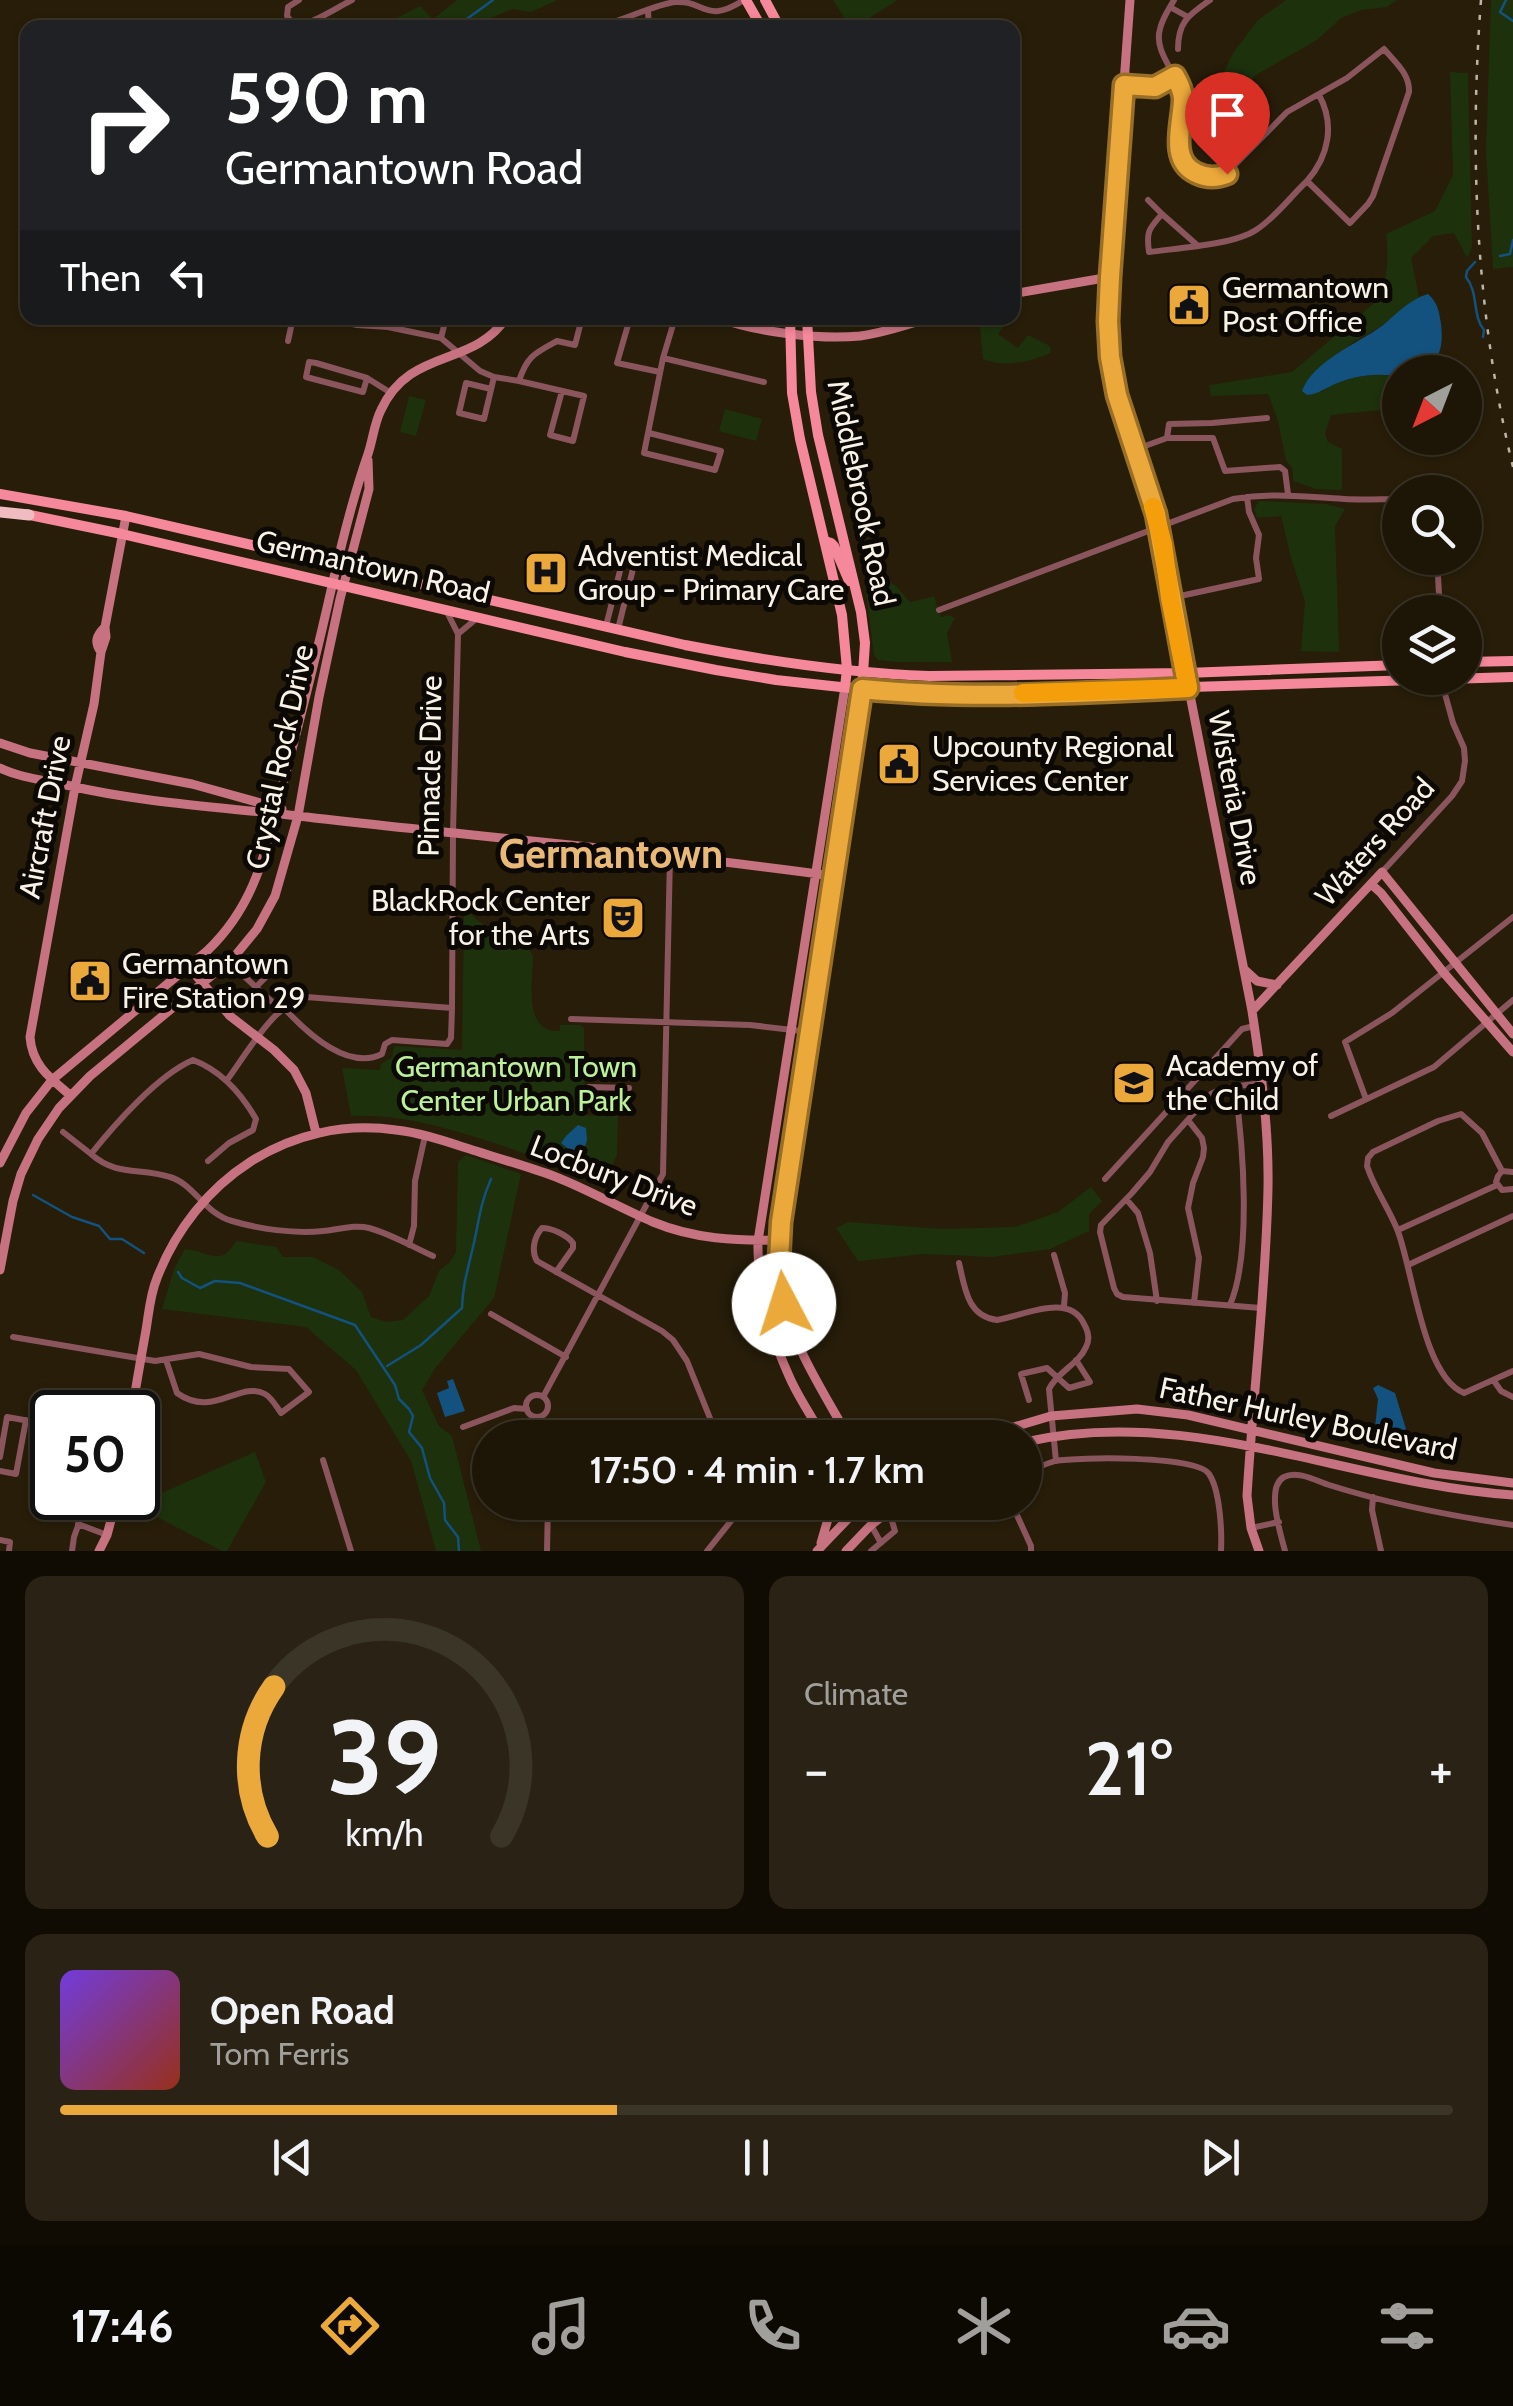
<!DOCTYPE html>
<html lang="en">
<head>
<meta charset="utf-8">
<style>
  :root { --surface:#1d1607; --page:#2a2315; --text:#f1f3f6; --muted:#a09f9b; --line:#3b3528; --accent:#eca93b }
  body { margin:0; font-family:Cabin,sans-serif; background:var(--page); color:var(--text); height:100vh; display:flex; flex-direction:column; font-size:38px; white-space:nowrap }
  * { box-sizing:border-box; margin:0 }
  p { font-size:32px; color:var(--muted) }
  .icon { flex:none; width:55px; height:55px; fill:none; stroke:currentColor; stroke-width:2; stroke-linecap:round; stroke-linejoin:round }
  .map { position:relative; height:1551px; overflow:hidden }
  .side { display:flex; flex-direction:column; gap:25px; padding:25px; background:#100c04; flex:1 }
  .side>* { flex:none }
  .guide { position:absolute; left:20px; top:20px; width:1000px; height:305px; border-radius:20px; box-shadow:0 2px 8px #0004,0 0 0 2px var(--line); background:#202124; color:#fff; overflow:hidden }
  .needle { width:65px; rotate:222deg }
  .buttons { position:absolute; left:1382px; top:355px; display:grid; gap:20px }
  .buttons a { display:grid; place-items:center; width:100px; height:100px; border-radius:50%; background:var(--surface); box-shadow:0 2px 8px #0004,0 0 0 2px var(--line); font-size:50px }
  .speed { position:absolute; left:30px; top:1390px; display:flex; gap:20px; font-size:50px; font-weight:700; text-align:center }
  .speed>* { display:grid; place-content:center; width:130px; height:130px; border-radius:50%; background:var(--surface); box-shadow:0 2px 8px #0004,0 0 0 2px var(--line); line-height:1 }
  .speed .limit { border:5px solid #111; border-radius:15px; background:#fff; color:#111 }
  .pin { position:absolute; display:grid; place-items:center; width:85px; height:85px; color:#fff; margin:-102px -42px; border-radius:50% 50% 50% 0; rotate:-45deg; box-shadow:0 0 10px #0007 }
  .pin .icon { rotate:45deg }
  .me { position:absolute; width:110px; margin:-55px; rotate:355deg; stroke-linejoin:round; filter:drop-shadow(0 0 8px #0008) }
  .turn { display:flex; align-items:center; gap:35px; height:210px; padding:0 40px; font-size:45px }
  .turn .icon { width:130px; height:130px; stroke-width:2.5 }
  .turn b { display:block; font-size:70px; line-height:85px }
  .then { display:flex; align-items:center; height:95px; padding:0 40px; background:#0003; gap:20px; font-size:38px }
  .big { font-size:75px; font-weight:600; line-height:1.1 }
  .side .tile { flex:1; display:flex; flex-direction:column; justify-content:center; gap:15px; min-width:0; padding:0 35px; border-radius:20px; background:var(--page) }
  .side .dial { align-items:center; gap:0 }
  .dial svg { height:260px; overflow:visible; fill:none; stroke:var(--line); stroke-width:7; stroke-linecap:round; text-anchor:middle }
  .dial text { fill:var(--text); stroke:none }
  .song { display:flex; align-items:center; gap:30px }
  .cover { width:120px; height:120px; border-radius:15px; background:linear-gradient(135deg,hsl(260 70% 55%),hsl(10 70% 35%)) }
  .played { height:10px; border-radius:5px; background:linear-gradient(90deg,var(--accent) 40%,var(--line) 40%) }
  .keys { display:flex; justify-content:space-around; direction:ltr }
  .heat { display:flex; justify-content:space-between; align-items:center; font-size:55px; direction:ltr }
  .side .tiles { flex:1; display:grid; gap:25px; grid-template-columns:1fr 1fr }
  .tile:last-child { grid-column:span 2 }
  .trip { position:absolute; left:472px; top:1420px; width:570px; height:100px; border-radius:50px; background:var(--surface); box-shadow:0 2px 8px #0004,0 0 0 2px var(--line); font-weight:600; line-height:100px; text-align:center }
  .dock { display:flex; height:160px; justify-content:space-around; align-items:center; background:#0c0903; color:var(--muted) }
  .dock .icon { width:70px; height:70px }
  .dock .selected { color:var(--accent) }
  .dock b { font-size:45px; color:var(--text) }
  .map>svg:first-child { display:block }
</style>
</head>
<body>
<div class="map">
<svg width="1513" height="1551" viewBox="0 0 1513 1551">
  <rect width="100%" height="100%" fill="#271d09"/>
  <path fill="#1d310d" d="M457,0H558L531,12L513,9L479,23L476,27H379L420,6L433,19Z
    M833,0H898L853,28L850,27Z
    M1286,0H1397L1387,7L1361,10L1341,18L1317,40L1256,75L1211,127L1202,130L1199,123L1233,53L1258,20Z
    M1491,0H1513V267L1493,269L1486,151Z
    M1450,72L1468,73L1472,248L1467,258L1454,233L1433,236L1411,258L1419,297L1380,327L1355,341L1317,371L1321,392C1341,376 1376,372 1400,377V393L1389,394L1391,409L1331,415L1325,433L1328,442L1342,449V490L1316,489L1293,481V470L1286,460L1278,421L1268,394L1211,396L1209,385L1292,372L1380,298C1387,275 1389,257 1386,234L1435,211L1453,175Z
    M979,318H1006L1008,320L998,334L1018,348L1028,335L1050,346L1051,353C1029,362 1005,368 983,359Z
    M409,396L426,400L416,436L400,432Z
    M725,409L762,419L756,441L719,431Z
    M1259,501L1327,504L1345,509L1335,526L1339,652L1301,651L1305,601L1291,558L1281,516L1257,518L1254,509Z
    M886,581C899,584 901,595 911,602L934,596L941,617L949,615L955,618L947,633L952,662H896L878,660L874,655L865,583L872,584Z
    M464,914H471C494,940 519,924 533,956C533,981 522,1033 560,1031V1025H581L584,1028L585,1115L618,1116L617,1155L603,1184C568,1168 532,1156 494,1143C447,1128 402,1114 351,1116L342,1068L380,1070L381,1064L392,1057L394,1046L462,1050Z
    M466,1155L521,1174L494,1298L436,1367L422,1390L439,1426L452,1436L481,1551H436L411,1461L356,1370L306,1327L162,1309L174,1269L185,1249C208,1251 221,1268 236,1241L276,1247L283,1257H313L339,1270L362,1292L371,1317L386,1322L403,1320L429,1296L439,1271L450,1262L456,1252L458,1162Z
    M1091,1187L1102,1201L1089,1214V1231L1050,1249L992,1257L924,1254L858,1261L836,1228L848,1222L942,1229L1015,1227L1058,1212Z
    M255,1452L266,1482L227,1551H222L134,1505Z"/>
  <path fill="#13517f" d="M1428,294C1438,303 1439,311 1441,324C1445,356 1434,372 1400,372V377C1378,372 1350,376 1329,387C1320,391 1317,394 1307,395L1302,391C1313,361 1357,344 1382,326C1396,314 1410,299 1428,294Z
    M578,1125L586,1128L587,1140L582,1156L572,1152L561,1143L566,1136Z
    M453,1379L465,1411L445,1417L437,1393L449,1388L447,1381Z
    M1378,1385L1395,1393L1406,1429L1402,1434C1391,1435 1383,1435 1375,1427L1378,1399L1373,1388Z"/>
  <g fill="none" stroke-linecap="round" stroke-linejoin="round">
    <path stroke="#13517f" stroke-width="2.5" d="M1506,0L1500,12L1513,21
      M397,28L412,24L427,28
      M435,28L464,21L493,0
      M1500,256L1510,254L1513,240
      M1475,262L1467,271L1466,277C1479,293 1472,316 1484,330L1483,337
      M33,1195L72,1217L99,1226L110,1239H122L144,1253
      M178,1272L182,1278L200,1288L215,1281L240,1283L355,1325L395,1385L399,1399L409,1409L413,1416L409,1432L422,1448L430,1478L444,1503L445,1520L458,1537L459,1551
      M387,1366L421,1345L462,1308C463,1284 467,1273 472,1251C479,1224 479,1206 491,1179"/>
    <path stroke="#8a555d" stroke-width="6" d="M299,0L288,7L287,16C289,18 290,21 293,23C305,30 339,6 352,0
      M1174,0C1169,9 1162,19 1160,29C1153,52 1178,74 1183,96L1179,148C1183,172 1204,182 1227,173L1287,112L1347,78L1384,49C1395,62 1410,74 1409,92L1373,196L1368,204L1350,223L1307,181C1329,156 1335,124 1319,95
      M1170,7L1188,17
      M648,11L649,28
      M615,28L613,22C633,16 655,5 675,2C705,0 705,25 744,0
      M1178,49C1178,21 1189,15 1210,0
      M1124,85L1155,87L1175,76
      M1148,200L1162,214
      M1197,245L1162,214C1149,229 1146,231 1149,252C1178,248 1233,245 1256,230C1275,218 1291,196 1307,181
      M326,318L357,325L388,327L441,338L480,371L494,377L519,381C527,356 535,353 557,341L575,345L582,318
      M630,318L617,363L660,372
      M441,338L446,318
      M288,341L293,318
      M663,358L764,382
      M367,378L363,392L306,377L309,362L316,363L367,378L391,393
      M519,381L584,396L573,441L550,435L562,391
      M491,389L466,383L459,413L484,419L494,377
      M649,433L721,451L715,470L644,453L663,358L675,318
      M1167,438L1169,424L1212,423L1267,418
      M1134,450L1167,438H1213L1225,471L1280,467L1285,471L1288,494
      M1437,558L1440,612
      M1171,598L1259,579L1256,558L1259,535L1249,512L1247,497
      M939,610L1233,499C1274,492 1304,497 1344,499C1363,500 1381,499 1400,499
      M606,626L623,559
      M618,629L635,561
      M458,634L476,619
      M1382,872L1452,796L1462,781L1465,761L1464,748L1453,723L1445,694V678
      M245,977L281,1010
      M256,987L275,968
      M284,1008C306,1032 347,1071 382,1054L385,1044L392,1040L447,1044L451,1038L452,1008
      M571,1019L750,1025L810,1032
      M227,1080C246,1055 274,1003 306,997L452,1008L453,832L458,634L446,610
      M589,1087L629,1088
      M1366,1099L1345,1042L1392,1013L1513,917
      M1331,1116L1434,1067L1513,1000
      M1188,1120L1202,1138L1204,1148L1203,1157L1193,1183L1188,1208L1199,1258L1194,1303
      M63,1132L91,1154
      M208,1161L229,1143L253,1130L256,1119C241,1093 222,1071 193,1060C158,1075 115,1124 91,1154C117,1177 140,1167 170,1177C194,1184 205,1214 232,1221C259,1229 294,1234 323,1231C339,1230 354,1224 369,1228C391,1234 413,1247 433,1256
      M1502,1171L1482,1133L1461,1114L1438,1121L1373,1152L1368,1158L1367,1166C1374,1188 1388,1207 1397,1229C1413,1268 1422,1376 1464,1393L1513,1371
      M1513,1172L1502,1171L1498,1176L1496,1182L1502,1190L1513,1189
      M1105,1179L1242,1029L1254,1026
      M1127,1200L1138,1213L1150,1253L1157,1301
      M1398,1230L1497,1185
      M409,1245L414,1226L415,1181L425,1136
      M1054,1255L1065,1293L1064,1306
      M959,1263C965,1288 967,1316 997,1320C1023,1316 1069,1292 1084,1324C1088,1331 1090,1340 1086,1347C1079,1364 1057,1372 1049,1389L1056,1461
      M1408,1265L1513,1216
      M556,1272L573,1248V1243C567,1235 552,1228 542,1228C534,1237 531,1251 537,1261L662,1331L673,1340L687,1361L718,1438
      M1230,1305C1252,1253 1243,1144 1235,1087
      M1261,1308L1123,1297L1117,1294L1114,1288L1100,1232L1101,1225L1132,1193L1150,1172L1168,1142L1211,1094L1223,1088L1262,1083
      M491,1314L566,1357
      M13,1337L155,1361L199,1354L251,1367L289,1369L309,1392L281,1413C276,1406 272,1398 265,1394C240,1380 213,1419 177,1393L166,1360
      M1494,1381L1501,1391L1513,1397
      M526 1406a11 11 0 1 1 22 0a11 11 0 1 1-22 0Z
      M543,1397L663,1174L670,856
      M1029,1400L1021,1374L1047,1368L1069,1388L1090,1382L1076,1360
      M538,1417L542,1438
      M463,1427L514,1408L527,1409
      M0,1457L7,1417L52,1425
      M323,1460L351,1551
      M0,1471L16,1474L26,1420
      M1025,1472C1035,1469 1045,1464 1055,1461C1077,1457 1197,1455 1209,1474C1220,1490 1222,1531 1221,1551
      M1373,1497L1372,1510L1381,1551
      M1011,1502L1031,1546V1551
      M78,1524L107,1535
      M871,1525L881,1543
      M1251,1528L1279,1522
      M0,1540L10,1542L9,1551
      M72,1551L74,1537L88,1498
      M547,1551L548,1502
      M707,1551L735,1516L743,1502
      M871,1551L895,1531L889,1511
      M1285,1551C1281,1535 1265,1487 1284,1477C1297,1470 1317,1481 1329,1485C1389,1504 1451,1516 1513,1525"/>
    <path stroke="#c77280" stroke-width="9" d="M1130,0L1110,277C1108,316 1107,355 1116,394C1126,434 1145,473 1156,513C1163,541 1166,569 1171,598L1252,1011C1261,1070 1269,1128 1268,1188C1266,1291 1253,1393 1247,1496L1251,1528L1259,1551
      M1012,294L1110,277
      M719,318C756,332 820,340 860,336C883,333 907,325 929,318
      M101,652C94,642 96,636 105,627
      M0,743L30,753L192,784L282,809
      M0,768C21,778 44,780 66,785C143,803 220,807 298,816C476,837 655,851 833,876
      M1371,884L1381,893L1444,973L1513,1052
      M189,967L230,1016L274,1050L294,1070L306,1093L316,1133
      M1245,970L1257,981L1277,985
      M1252,1011L1382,872L1513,1034
      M70,1095C50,1078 32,1065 30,1037L75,787L94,704L101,652L106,637L105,627L126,516
      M0,1163L26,1113L52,1080L207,951C257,903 265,851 282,787C300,720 317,653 332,586C342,541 353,497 368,454C373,439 374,424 381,410C410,347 473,368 506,318
      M0,1270L13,1201L21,1174L38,1139L59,1108L90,1076L234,957L257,929L275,896L298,816L319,697L340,599L369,489L368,460
      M132,1412C136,1385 141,1358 146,1330C149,1312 150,1295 157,1278C195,1180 289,1115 396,1130C423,1133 450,1143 476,1151C503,1160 530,1167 556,1177C589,1190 620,1208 653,1222C694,1239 736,1241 780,1240
      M824,1438C812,1417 798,1397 789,1376C770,1334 757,1287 758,1241L845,687
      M849,1438C827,1398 792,1345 784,1301C779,1275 779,1248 781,1222L862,689
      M977,1438L1051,1416L1137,1409L1188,1415L1434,1473L1513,1483
      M1025,1442C1189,1404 1350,1484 1513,1495
      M821,1543L833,1502
      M99,1551L107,1535L117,1498
      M817,1551L864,1502
      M846,1551L871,1525L901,1502"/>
    <path stroke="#f6889b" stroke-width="10" d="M746,0L762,28
      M765,0L780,28
      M790,318L792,393L800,439L842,615L847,669L845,687
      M807,318L811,392L818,435L861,612L865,643L862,689
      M0,494L126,516L685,645C766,661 847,673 929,676L1186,673L1400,665
      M25,514L122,534L625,652L716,670L776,680L896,693L970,694L1513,677
      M825,541L831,543L834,546L849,581
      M1465,662L1513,661"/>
    <path stroke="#f1bbc2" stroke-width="11" d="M0,512L29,515"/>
    <path stroke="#bdb6a7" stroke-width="2.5" stroke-dasharray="5 10" stroke-linecap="butt" d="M1481,0C1469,155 1476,315 1513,467"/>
  </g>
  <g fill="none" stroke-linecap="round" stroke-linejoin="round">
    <defs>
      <path id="route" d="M784,1304L779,1261L781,1222L862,689C970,700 1080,693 1188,688L1156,514L1117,395L1110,357L1108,321L1110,277L1124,85L1155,87L1175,76C1179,84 1183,91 1183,99C1183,122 1168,160 1196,173C1206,178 1217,178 1227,174"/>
    </defs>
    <use href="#route" stroke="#996e26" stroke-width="25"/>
    <use href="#route" stroke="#eca93b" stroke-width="18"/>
    <path stroke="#f59e0b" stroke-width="18" d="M1023,693L1188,688L1170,598L1163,544L1153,507"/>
  </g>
  <defs>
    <symbol id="civic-square" viewBox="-11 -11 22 22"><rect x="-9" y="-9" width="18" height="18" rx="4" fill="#eca93b" stroke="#0c0803"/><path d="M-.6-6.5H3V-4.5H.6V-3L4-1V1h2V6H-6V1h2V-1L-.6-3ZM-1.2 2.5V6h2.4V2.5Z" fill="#111"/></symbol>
    <symbol id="hospital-square" viewBox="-11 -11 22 22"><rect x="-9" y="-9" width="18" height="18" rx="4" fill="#eca93b" stroke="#0c0803"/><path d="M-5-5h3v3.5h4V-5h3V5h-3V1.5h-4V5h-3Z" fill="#111"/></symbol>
    <symbol id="theatre-square" viewBox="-11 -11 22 22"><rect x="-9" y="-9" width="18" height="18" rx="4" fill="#eca93b" stroke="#0c0803"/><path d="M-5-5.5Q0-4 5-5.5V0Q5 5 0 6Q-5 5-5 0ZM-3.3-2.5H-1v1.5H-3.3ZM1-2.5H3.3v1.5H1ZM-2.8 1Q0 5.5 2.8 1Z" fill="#111"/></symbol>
    <symbol id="school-square" viewBox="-11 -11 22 22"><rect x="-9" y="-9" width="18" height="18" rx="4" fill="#eca93b" stroke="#0c0803"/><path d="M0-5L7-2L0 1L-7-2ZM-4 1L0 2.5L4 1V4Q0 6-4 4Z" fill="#111"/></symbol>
  </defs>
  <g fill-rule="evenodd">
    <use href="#civic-square" x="1164" y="280" width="50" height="50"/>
    <use href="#hospital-square" x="521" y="548" width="50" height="50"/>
    <use href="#civic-square" x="874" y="739" width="50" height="50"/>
    <use href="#theatre-square" x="598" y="893" width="50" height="50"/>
    <use href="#civic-square" x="65" y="956" width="50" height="50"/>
    <use href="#school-square" x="1109" y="1058" width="50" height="50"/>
  </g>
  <g text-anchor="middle" stroke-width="10" stroke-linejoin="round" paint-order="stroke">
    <g font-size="30" fill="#f9f2e6" stroke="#0c0803" text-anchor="start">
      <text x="1222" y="298">Germantown<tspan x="1222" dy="34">Post Office</tspan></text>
      <text x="578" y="566">Adventist Medical<tspan x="578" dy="34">Group - Primary Care</tspan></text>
      <text x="932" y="757">Upcounty Regional<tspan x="932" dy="34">Services Center</tspan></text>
      <text x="590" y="911" text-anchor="end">BlackRock Center<tspan x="590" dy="34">for the Arts</tspan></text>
      <text x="122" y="974">Germantown<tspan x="122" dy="34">Fire Station 29</tspan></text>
      <text x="1166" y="1076">Academy of<tspan x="1166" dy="34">the Child</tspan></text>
    </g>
    <g font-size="30" fill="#f9f2e6" stroke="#0c0803">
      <text transform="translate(861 493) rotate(78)" y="10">Middlebrook Road</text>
      <text transform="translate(373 567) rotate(13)" y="10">Germantown Road</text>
      <text transform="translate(280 757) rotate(-78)" y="10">Crystal Rock Drive</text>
      <text transform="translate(430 766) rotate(-89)" y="10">Pinnacle Drive</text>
      <text transform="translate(1235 798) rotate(79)" y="10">Wisteria Drive</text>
      <text transform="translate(45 817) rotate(-79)" y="10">Aircraft Drive</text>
      <text transform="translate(1375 842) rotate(-48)" y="10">Waters Road</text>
      <text transform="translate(614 1176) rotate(21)" y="10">Locbury Drive</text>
      <text transform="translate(1308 1419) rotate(12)" y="10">Father Hurley Boulevard</text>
    </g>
    <g font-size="30" fill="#bdf198" stroke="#0c0803">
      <text x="516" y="1077">Germantown Town<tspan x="516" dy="34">Center Urban Park</tspan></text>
    </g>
    <g font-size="40" font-weight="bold" fill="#e9b977" stroke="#0c0803">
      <text x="611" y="868">Germantown</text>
    </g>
  </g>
</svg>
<div class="buttons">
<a><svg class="needle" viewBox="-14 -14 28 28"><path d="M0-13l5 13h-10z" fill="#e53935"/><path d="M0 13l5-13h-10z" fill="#a09f9b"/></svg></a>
<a><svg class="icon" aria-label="search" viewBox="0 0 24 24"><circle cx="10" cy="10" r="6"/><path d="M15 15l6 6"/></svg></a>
<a><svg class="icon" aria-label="layers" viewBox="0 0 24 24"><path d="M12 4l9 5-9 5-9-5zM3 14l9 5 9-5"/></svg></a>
</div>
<div class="speed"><div class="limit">50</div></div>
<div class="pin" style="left:1227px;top:174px;background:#d93025"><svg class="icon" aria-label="arrive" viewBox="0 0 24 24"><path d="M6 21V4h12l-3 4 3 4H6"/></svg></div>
<svg class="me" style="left:784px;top:1304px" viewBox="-20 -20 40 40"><circle r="19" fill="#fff"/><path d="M0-13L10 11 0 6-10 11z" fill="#eca93b"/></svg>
<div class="trip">17:50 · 4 min · 1.7 km</div>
<div class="guide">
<div class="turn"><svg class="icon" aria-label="right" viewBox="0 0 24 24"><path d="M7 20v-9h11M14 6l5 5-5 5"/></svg><div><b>590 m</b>Germantown Road</div></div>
<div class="then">Then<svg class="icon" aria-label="left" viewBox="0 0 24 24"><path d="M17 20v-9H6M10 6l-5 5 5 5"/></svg></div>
</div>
</div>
<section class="side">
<div class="tiles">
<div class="tile dial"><svg viewBox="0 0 100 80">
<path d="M14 69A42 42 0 1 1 86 69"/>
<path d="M14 69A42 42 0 0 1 16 23" stroke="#eca93b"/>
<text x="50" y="56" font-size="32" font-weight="700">39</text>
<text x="50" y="72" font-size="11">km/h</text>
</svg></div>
<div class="tile"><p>Climate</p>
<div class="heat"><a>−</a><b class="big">21°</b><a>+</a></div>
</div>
<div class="tile">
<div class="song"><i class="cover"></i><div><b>Open Road</b><p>Tom Ferris</p></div></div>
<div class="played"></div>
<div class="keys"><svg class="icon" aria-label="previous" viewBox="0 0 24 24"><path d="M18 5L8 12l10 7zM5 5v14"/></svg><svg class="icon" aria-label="pause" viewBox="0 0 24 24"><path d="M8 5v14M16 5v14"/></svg><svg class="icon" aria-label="next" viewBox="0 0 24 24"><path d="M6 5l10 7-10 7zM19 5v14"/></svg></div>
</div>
</div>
</section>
<nav class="dock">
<b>17:46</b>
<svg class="icon selected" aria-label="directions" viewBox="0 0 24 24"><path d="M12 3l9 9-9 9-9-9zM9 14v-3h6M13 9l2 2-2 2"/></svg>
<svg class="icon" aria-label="music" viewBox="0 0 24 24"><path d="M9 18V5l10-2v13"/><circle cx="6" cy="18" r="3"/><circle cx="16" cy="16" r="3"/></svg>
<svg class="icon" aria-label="phone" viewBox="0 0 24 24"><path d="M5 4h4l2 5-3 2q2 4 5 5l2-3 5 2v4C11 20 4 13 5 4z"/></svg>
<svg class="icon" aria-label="climate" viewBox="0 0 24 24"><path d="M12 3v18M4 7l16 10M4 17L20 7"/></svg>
<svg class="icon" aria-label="car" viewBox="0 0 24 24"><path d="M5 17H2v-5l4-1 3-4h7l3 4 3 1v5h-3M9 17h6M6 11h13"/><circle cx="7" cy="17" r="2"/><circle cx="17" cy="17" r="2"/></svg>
<svg class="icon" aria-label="filters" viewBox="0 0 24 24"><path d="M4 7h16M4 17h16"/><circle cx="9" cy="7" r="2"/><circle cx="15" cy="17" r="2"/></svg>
</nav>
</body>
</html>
